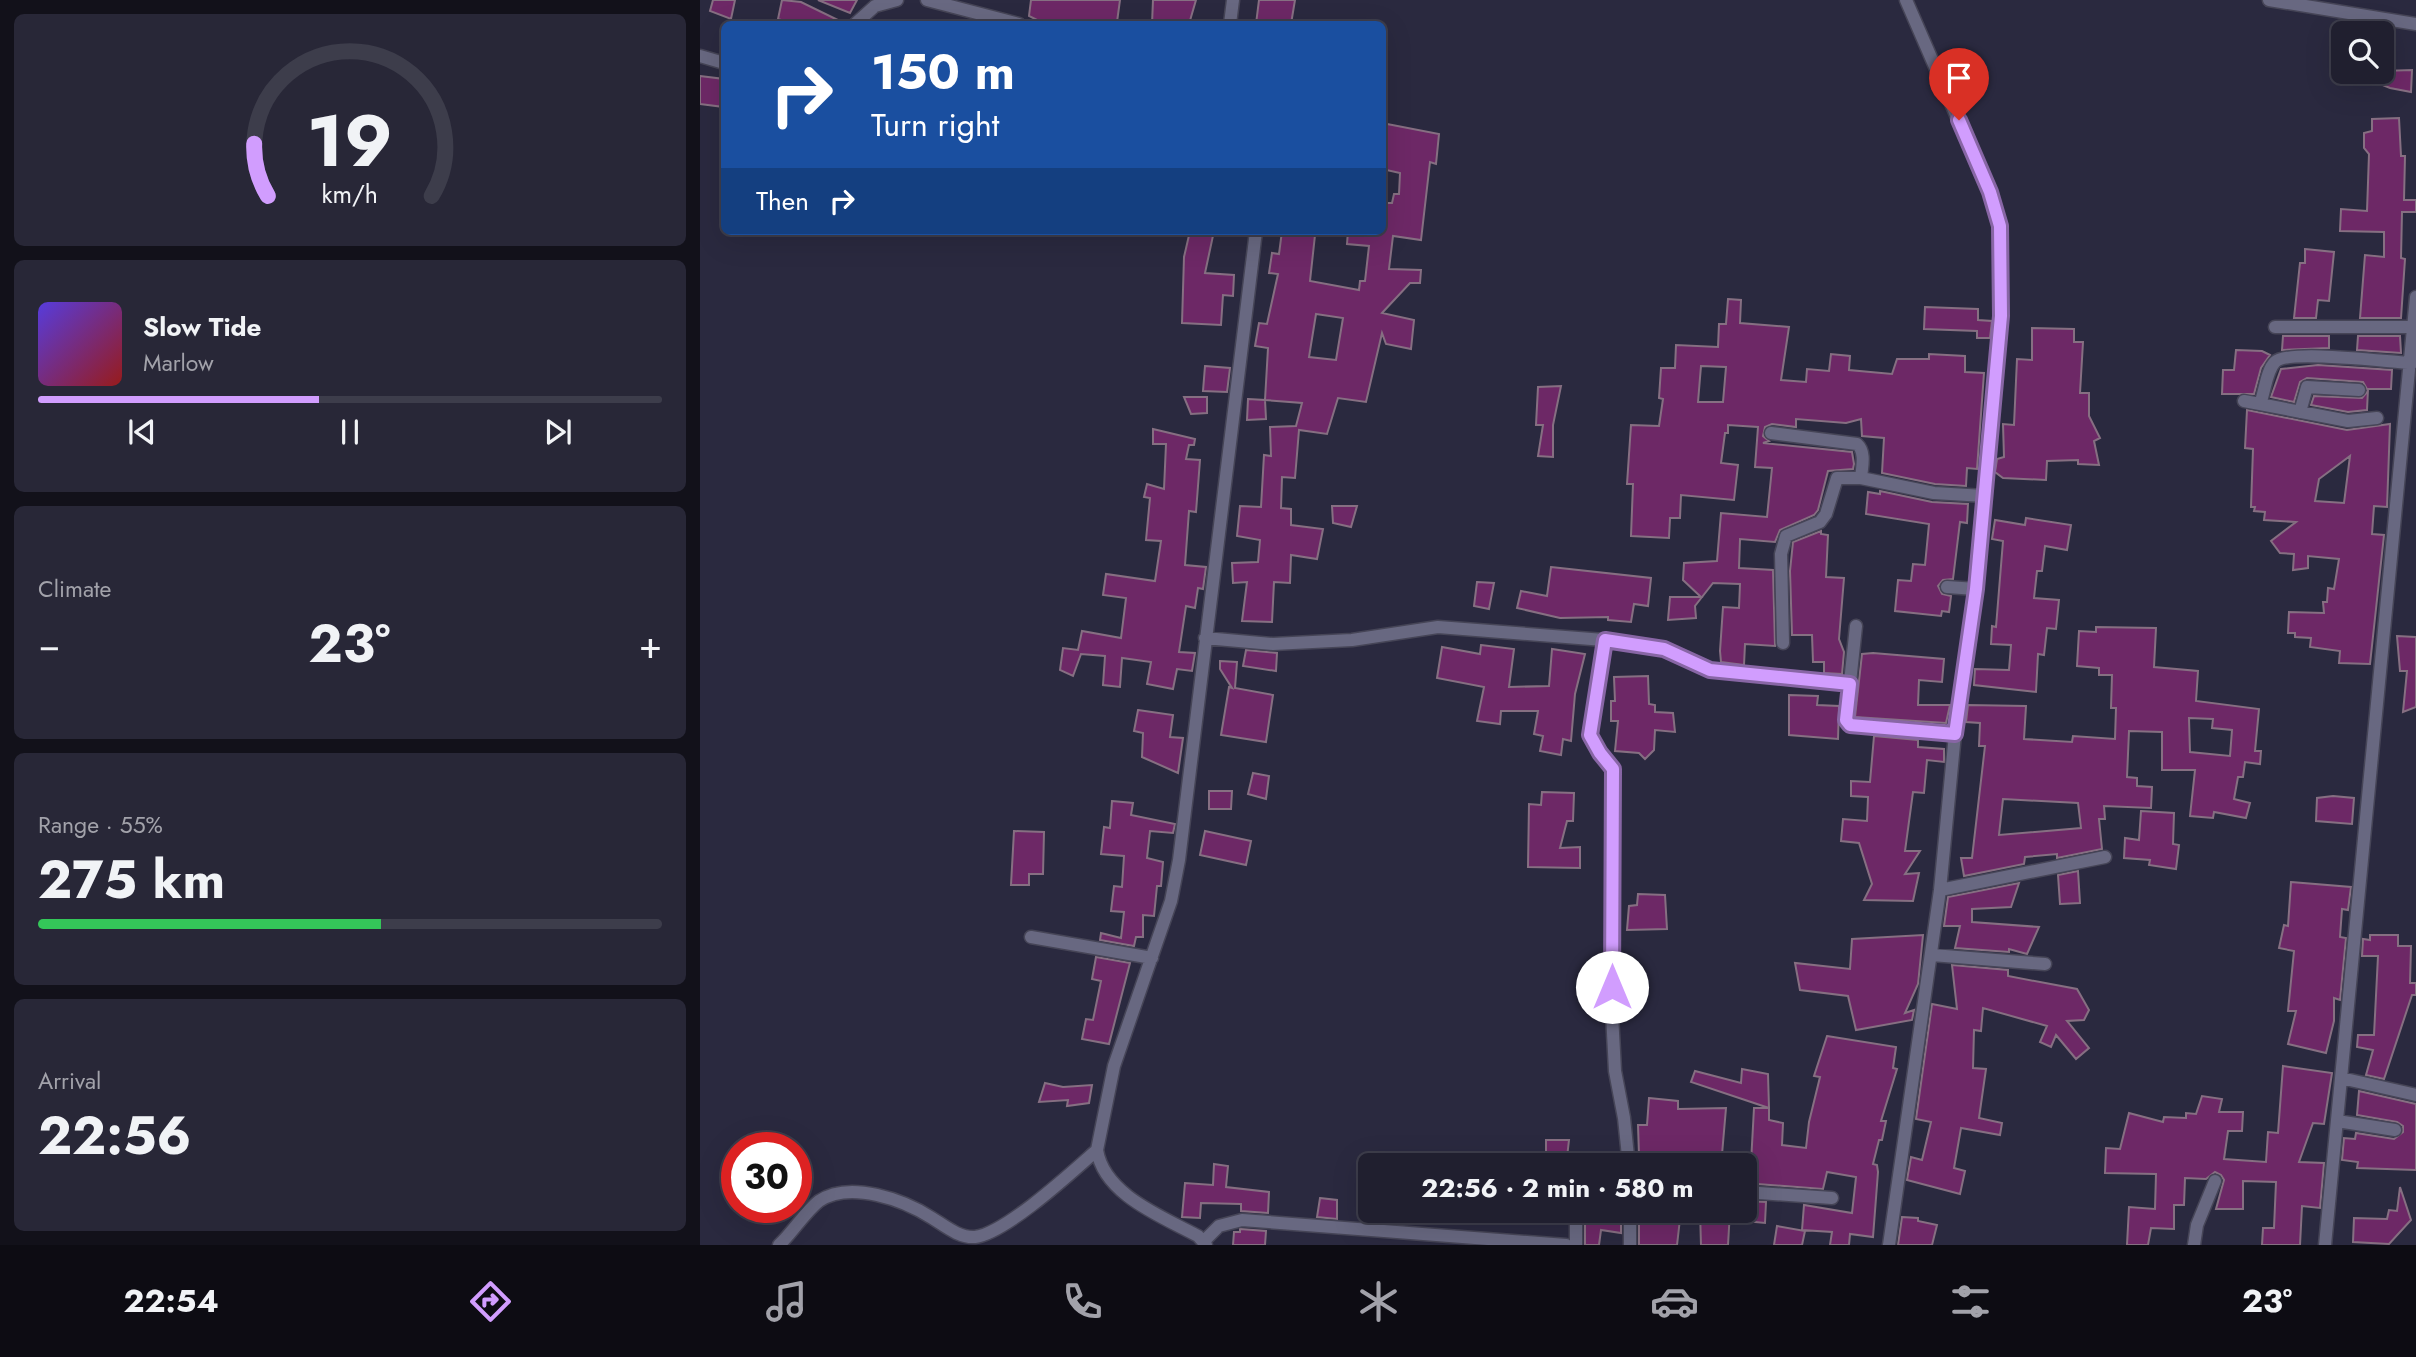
<!DOCTYPE html>
<html lang="en">
<head>
<meta charset="utf-8">
<style>
  :root { --surface:#201f2f; --page:#282737; --text:#f1f3f6; --muted:#a2a2aa; --line:#3d3d4b; --accent:#d19dfe }
  body { margin:0; font-family:Jost,sans-serif; background:var(--page); color:var(--text); height:100vh; display:flex; flex-direction:column; font-size:26px; white-space:nowrap }
  * { box-sizing:border-box; margin:0 }
  p { font-size:23px; color:var(--muted) }
  .icon { flex:none; width:38px; height:38px; fill:none; stroke:currentColor; stroke-width:2; stroke-linecap:round; stroke-linejoin:round }
  .map { position:relative; flex:1; overflow:hidden }
  .drawer { display:flex; flex-direction:column; gap:14px; padding:14px; background:#12111a; width:700px }
  .drawer>* { flex:none }
  .top-card { position:absolute; left:21px; top:21px; width:665px; height:214px; border-radius:10px; box-shadow:0 7px 28px #0002,0 0 0 2px var(--line); background:#1a4fa0; color:#fff; overflow:hidden }
  .controls { position:absolute; left:1631px; top:21px; display:grid; gap:14px }
  .controls a { display:grid; place-items:center; width:63px; height:63px; border-radius:10px; background:var(--surface); box-shadow:0 7px 28px #0002,0 0 0 2px var(--line); font-size:35px }
  .speed { position:absolute; left:21px; top:1132px; display:flex; gap:14px; font-size:35px; font-weight:700; text-align:center }
  .speed>* { display:grid; place-content:center; width:91px; height:91px; border-radius:50%; background:var(--surface); box-shadow:0 7px 28px #0002,0 0 0 2px var(--line); line-height:1 }
  .speed .limit { border:10px solid #d22; background:#fff; color:#111 }
  .pin { position:absolute; display:grid; place-items:center; width:60px; height:60px; color:#fff; margin:-72px -30px; border-radius:50% 50% 50% 0; rotate:-45deg; box-shadow:0 0 7px #0007 }
  .pin .icon { rotate:45deg }
  .me { position:absolute; width:77px; margin:-38px; rotate:0deg; stroke-linejoin:round; filter:drop-shadow(0 0 5px #0008) }
  .turn { display:flex; align-items:center; gap:24px; height:147px; padding:0 35px; font-size:32px }
  .turn .icon { width:91px; height:91px; stroke-width:2.5 }
  .turn b { display:block; font-size:49px; line-height:60px }
  .then { display:flex; align-items:center; height:66px; padding:0 35px; background:#0003; gap:14px; font-size:26px }
  .big { font-size:52px; font-weight:700; line-height:1.1 }
  .drawer .widget { flex:1; display:flex; flex-direction:column; justify-content:center; gap:10px; min-width:0; padding:0 24px; border-radius:10px; background:var(--page) }
  .drawer .dial { align-items:center; gap:0 }
  .dial svg { height:182px; overflow:visible; fill:none; stroke:var(--line); stroke-width:7; stroke-linecap:round; text-anchor:middle }
  .dial text { fill:var(--text); stroke:none }
  .song { display:flex; align-items:center; gap:21px }
  .cover { width:84px; height:84px; border-radius:10px; background:linear-gradient(135deg,hsl(250 70% 55%),hsl(0 70% 35%)) }
  .played { height:7px; border-radius:4px; background:linear-gradient(90deg,var(--accent) 45%,var(--line) 45%) }
  .keys { display:flex; justify-content:space-around; direction:ltr }
  .heat { display:flex; justify-content:space-between; align-items:center; font-size:38px; direction:ltr }
  .charge { height:10px; border-radius:5px; background:linear-gradient(90deg,#34c759 55%,var(--line) 0) }
  .trip { position:absolute; left:658px; top:1153px; width:399px; height:70px; border-radius:10px; background:var(--surface); box-shadow:0 7px 28px #0002,0 0 0 2px var(--line); font-weight:700; line-height:70px; text-align:center }
  .tab-bar { display:flex; height:112px; justify-content:space-around; align-items:center; background:#0d0c13; color:var(--muted) }
  .tab-bar .icon { width:49px; height:49px }
  .tab-bar .current { color:var(--accent) }
  .tab-bar b { font-size:32px; color:var(--text) }
  main { display:flex; flex:1; min-height:0 }
  .map>svg:first-child { display:block }
</style>
</head>
<body>
<main>
<section class="drawer">
<div class="widget dial"><svg viewBox="0 0 100 80">
<path d="M14 69A42 42 0 1 1 86 69"/>
<path d="M14 69A42 42 0 0 1 8 46" stroke="#d19dfe"/>
<text x="50" y="56" font-size="32" font-weight="700">19</text>
<text x="50" y="72" font-size="11">km/h</text>
</svg></div>
<div class="widget">
<div class="song"><i class="cover"></i><div><b>Slow Tide</b><p>Marlow</p></div></div>
<div class="played"></div>
<div class="keys"><svg class="icon" aria-label="previous" viewBox="0 0 24 24"><path d="M18 5L8 12l10 7zM5 5v14"/></svg><svg class="icon" aria-label="pause" viewBox="0 0 24 24"><path d="M8 5v14M16 5v14"/></svg><svg class="icon" aria-label="next" viewBox="0 0 24 24"><path d="M6 5l10 7-10 7zM19 5v14"/></svg></div>
</div>
<div class="widget"><p>Climate</p>
<div class="heat"><a>−</a><b class="big">23°</b><a>+</a></div>
</div>
<div class="widget"><p>Range · 55%</p><b class="big">275 km</b><div class="charge"></div></div>
<div class="widget"><p>Arrival</p><b class="big">22:56</b></div>
</section>
<div class="map">
<svg width="1716" height="1245" viewBox="0 0 1716 1245">
  <rect width="100%" height="100%" fill="#2a293f"/>
  <path fill="#6d2866" stroke="#866f82" stroke-width="2" fill-rule="evenodd" d="M13,0H35L31,19L10,11Z
    M82,0L101,2L146,24H83L84,21L78,19Z
    M118,0H157L150,13Z
    M331,0H420L417,22L386,24L341,22L329,16Z
    M453,0H496L489,24H452Z
    M559,0H595L591,24H556Z
    M1712,70L1711,92L1690,88L1651,72Z
    M0,76L24,79V107L0,104Z
    M1699,118L1701,156H1705L1704,200H1716V212H1702L1701,258L1705,259L1701,318H1660L1665,255L1684,257V232L1640,231L1641,209L1667,211L1669,154L1664,148V133L1672,131V119Z
    M682,123L739,134L736,164L730,162L721,240L693,236L689,269L721,270L720,283H710L682,313L714,320L711,349L686,344L682,333L666,402L638,398L627,434L599,430L595,478L582,477L581,508L591,509V525L623,529L617,559L591,555L590,583L574,582L572,622L542,621L547,582L533,583L532,563L558,562L560,540L537,536L540,506L561,507L564,455L571,456L570,427L596,426L602,403L565,400L568,348L555,346L559,323L567,324L578,274L569,273L572,253L579,254L582,231L615,235L610,281L659,290L660,281H665L669,246L647,244L648,231H682L685,203H692L694,194H699L700,173L682,169ZM616,314L643,318L636,360L609,357Z
    M490,231H514L505,273L534,275L533,296L523,295L521,325L482,323L484,257Z
    M1605,249L1634,252L1629,301L1618,300L1616,318H1594L1600,263H1605Z
    M1028,299L1041,300L1040,323L1089,327L1081,380L1106,382L1107,369L1129,371L1131,354L1150,356L1149,370L1192,374L1197,359H1229V354L1265,356V372L1284,373L1277,469L1267,468L1266,486L1235,484L1182,473L1184,438L1162,436L1161,419L1146,423L1096,419V427L1072,424L1065,427L1063,436L1069,441L1063,443L1152,452L1154,464L1153,469L1128,471L1118,510L1114,515L1080,530L1075,542L1040,539L1039,568L1073,570L1075,646L1045,644L1044,665L1021,662L1020,651L1023,607L1039,608L1040,584L1013,583L995,606L996,618L968,620L970,597H1001L983,580L984,563L1017,561L1021,513L1067,517L1072,468L1055,467L1058,427L1028,425V433H1025L1021,463L1038,465L1034,500L981,495L980,518H970L969,538L931,536L933,484H927L931,425L959,426L963,399L959,398L961,368H975L976,345L1018,347L1019,324H1026ZM1001,366L1026,367L1023,402H998Z
    M1225,307L1278,309V320L1292,321L1290,338H1277V331L1224,329Z
    M1332,328L1374,329V342H1383L1380,393H1389V416L1400,438L1394,441L1399,465L1378,464V460L1347,461L1346,480L1303,478L1295,472L1297,459L1304,457L1303,424L1314,425L1317,359L1332,360Z
    M1583,336H1629V348L1582,350Z
    M1658,336H1700L1701,353L1657,350Z
    M1536,350L1562,351L1570,355L1561,368L1554,394H1522L1523,370H1534Z
    M1618,365L1692,370L1691,389H1668L1667,410L1648,412L1611,405L1614,396L1662,398L1668,391L1663,382L1607,378L1600,382L1594,402L1571,397L1581,369Z
    M505,366L530,368L527,392L503,391Z
    M861,386L853,425V457L838,456L843,425H836L838,387Z
    M484,397H507V413L491,414Z
    M548,399L565,400L566,419L547,420Z
    M1547,410L1647,430L1690,424L1687,507L1674,506L1672,534L1684,535L1670,664L1639,663L1640,651L1610,647L1611,638L1595,637V633H1588L1589,612L1624,613L1623,602H1627L1628,588L1634,589L1639,559L1608,556V568L1593,570L1594,554L1580,553L1571,541L1596,522L1564,520L1565,512L1554,511L1555,507H1551L1553,449L1545,448ZM1650,456L1644,503L1615,501L1619,479Z
    M453,429L495,439L494,445H489L486,459L500,460L496,512L489,511L485,565L506,567L503,589L498,588L495,608L486,606L479,652L495,653L492,671L477,669L473,689L447,684L451,662L422,658L420,687L403,685L405,656L381,654L373,676L360,670L363,648L378,650L382,631L421,638L426,598L403,595L406,574L455,581L461,541L446,540L450,498L444,497L447,484L464,489L466,444H453Z
    M1180,491L1232,502L1268,504L1267,523L1260,522L1253,579L1243,580L1238,586L1242,594L1251,596L1249,612L1242,611L1241,616L1195,611L1198,580L1211,581L1213,564L1225,565L1229,524L1166,514L1168,492L1180,494Z
    M632,506H657L651,527L633,523Z
    M1326,518L1371,525L1367,550L1345,546L1342,571H1337L1334,598L1359,600L1356,629L1347,628L1344,655L1338,654L1336,692L1274,685L1275,669L1309,670L1311,645L1291,644L1292,626L1296,627L1303,541L1292,539L1295,520L1325,525Z
    M1121,531V534L1128,535L1126,577L1144,578L1139,639L1144,652L1142,674L1124,673V662H1113L1112,635H1092L1090,571L1093,542Z
    M851,567L951,578L948,606L934,604L931,622L908,620V617L860,618L817,608L821,591L847,596Z
    M777,582L794,583L789,609L774,606Z
    M1396,627L1456,628L1454,667L1498,671L1496,701L1559,709L1555,751H1561L1560,764L1545,762L1543,777H1538L1534,799L1550,803L1546,818L1514,812L1513,818L1490,816L1495,770H1462V732L1429,731L1427,777L1437,778V786L1452,787L1451,808L1404,806L1405,819H1399L1402,849L1357,858V854L1325,857L1324,864L1264,876L1261,858H1272L1285,746H1279L1280,723L1266,722L1268,705L1326,706L1324,739L1372,742L1373,736L1415,739L1416,708H1411L1412,675H1399V668L1377,666L1379,631L1396,632ZM1489,718L1513,719L1512,728L1532,730L1530,756L1490,752ZM1303,799L1378,803L1381,828L1299,835Z
    M1697,636L1716,637V707L1703,712L1707,671H1700Z
    M781,645L814,649L809,687L849,686L852,649L885,654L875,694L871,741L863,739L861,755L840,751L843,736L834,734L838,711H801L800,724L777,721L784,687L737,678L742,647L780,654Z
    M546,650L577,653L576,671L543,666Z
    M1173,653L1244,659L1242,682L1219,680L1218,705H1250L1246,723L1155,717L1162,654Z
    M520,661L537,662L535,688L573,695L566,742L521,735L529,687L532,688L520,669Z
    M948,676L949,704L955,705V712L973,713L975,732L955,730L954,750L945,759L939,753L915,751L918,721H911V701H915L914,677Z
    M1089,695L1118,696L1117,705L1139,706L1138,739L1089,735Z
    M438,710L473,715L470,737L483,738L478,773L442,757L443,733L434,731Z
    M1174,736L1218,740V747L1244,749V762L1227,760L1224,793L1213,792L1205,851H1220L1205,874L1219,873L1213,901L1164,900L1172,884L1159,843L1141,841L1143,819L1167,821L1168,797L1151,796V781L1170,782Z
    M553,773L569,776L566,799L548,794Z
    M509,791H532L531,809H509Z
    M842,792L874,793L873,821H867L860,848L880,847V868L828,867L829,804L841,805Z
    M1633,796L1654,798L1652,824L1616,821L1617,798Z
    M412,801L433,803L431,815L475,824L473,833L450,831L447,858L463,862L461,886H457L454,916L443,915V937H436L434,946L400,940L401,933L421,938L424,912L411,911L414,886L422,887L424,856L401,854L404,827L410,828Z
    M1441,811L1474,813L1473,844L1479,845L1476,869L1449,865L1450,860L1424,858L1425,838L1439,840Z
    M314,831L344,832L343,874H329V885H311Z
    M505,831L551,841L546,865L500,855Z
    M1378,871L1380,903L1360,904L1358,875Z
    M1591,882L1651,887L1648,910L1642,909L1640,937L1646,938L1640,1000L1634,998V1021L1626,1053L1588,1044L1596,1011H1588L1594,951L1579,948L1584,925L1588,926Z
    M1319,883L1311,907L1272,909V922L1339,927L1327,954L1309,949V952L1255,948L1260,926H1244L1248,897Z
    M938,894L965,895L967,929L927,930L929,906L937,905Z
    M1223,935L1218,984L1205,1013L1214,1010L1212,1020L1156,1030L1148,996L1100,990L1095,963L1150,969L1152,939Z
    M1670,935H1698V946H1711L1710,983H1716V995H1712L1684,1079L1666,1075L1673,1050L1657,1047L1658,1035H1674L1678,956H1662L1663,939L1670,940Z
    M396,957L430,963L409,1044L382,1039L386,1019L393,1020L401,981L392,979Z
    M1252,965L1308,970V976L1377,989L1389,1010L1384,1020L1367,1021L1389,1048L1376,1059L1356,1035L1351,1047L1340,1042L1347,1026L1283,1008L1281,1031L1274,1030L1273,1068L1286,1069L1279,1118L1302,1123L1300,1135L1261,1128L1254,1168L1265,1171L1260,1194L1207,1180L1211,1157L1222,1160L1231,1122L1216,1119L1232,1004L1257,1009Z
    M1127,1036L1196,1047L1193,1068L1197,1069L1181,1121H1186L1182,1140H1179L1173,1164L1177,1165L1178,1172L1173,1237L1150,1234L1149,1245H1130L1132,1232L1102,1230L1104,1205L1152,1213L1156,1177L1127,1172L1123,1189L1045,1183V1161L1051,1163L1054,1108H1069V1120L1083,1123L1082,1145L1106,1148L1109,1122L1120,1077L1114,1076Z
    M1583,1066L1632,1073L1624,1124L1613,1123L1599,1162L1624,1163L1620,1208L1602,1206L1600,1245H1562L1563,1228H1574L1576,1182L1543,1181V1209H1516L1524,1180L1521,1175L1515,1172L1506,1179L1485,1178L1484,1205H1474V1229L1451,1228L1448,1245H1427L1429,1207L1455,1209L1456,1174L1405,1173L1406,1148L1420,1149L1429,1113L1463,1122L1464,1117L1486,1118V1113L1496,1114L1502,1096L1522,1099L1519,1112H1543L1542,1131H1528L1524,1159L1566,1162L1568,1132L1578,1133Z
    M1042,1069L1068,1074L1069,1108L991,1082L995,1071L1041,1083Z
    M345,1083L363,1087L392,1085L389,1103L367,1106L368,1100L339,1102Z
    M1659,1091L1716,1104V1170L1657,1168L1658,1162L1642,1160L1644,1138L1655,1139L1656,1133L1694,1139L1703,1132V1126L1697,1122L1657,1115Z
    M949,1098L978,1101V1109L1026,1108L1021,1166H999L985,1160L939,1155L938,1125H947Z
    M846,1140H869L866,1166H846Z
    M514,1164L528,1166L526,1187L569,1192L568,1213L541,1211V1204L501,1203L500,1218L482,1217L485,1183L513,1185Z
    M1700,1187L1711,1220L1689,1244L1653,1242L1654,1218L1687,1219L1689,1210L1697,1211Z
    M620,1198L637,1200V1219L617,1217Z
    M1045,1201L1066,1202L1065,1223L1045,1221Z
    M890,1211H921V1233L901,1230L899,1245H885V1213Z
    M1000,1211H1030L1028,1245H1001Z
    M939,1217L980,1219L977,1245H939Z
    M1202,1217L1218,1218V1221L1237,1225L1232,1245H1198Z
    M1077,1226L1105,1231L1102,1245H1074Z
    M540,1229L566,1231L565,1245H533L534,1232H540Z"/>
  <g fill="none" stroke-linecap="round" stroke-linejoin="round">
    <defs>
      <path id="street" d="M227,0L319,24
        M1569,0L1716,24
        M155,24L175,6L197,0
        M530,24L533,0
        M0,56L24,63
        M1575,327H1715
        M1544,401L1648,421L1677,418
        M1560,404C1565,392 1566,371 1575,362C1588,349 1688,362 1712,363
        M1600,412L1607,387L1659,390
        M1071,433L1157,444C1166,452 1162,467 1161,478L1234,493L1284,496
        M1247,587L1276,589
        M1156,626L1146,720L1150,725L1255,734
        M505,638L573,644L652,640L738,627L904,640L964,649L1010,670L1150,684
        M904,640L890,735L899,753L913,769L912,1014L915,1071L924,1118L929,1166
        M1083,643L1081,554L1086,536L1120,522L1126,514L1137,478H1161
        M1240,890L1405,857
        M331,937L452,958
        M1232,955L1345,964
        M1641,1078L1716,1095
        M1637,1121L1695,1130
        M1045,1192L1132,1198
        M504,1241L519,1226L542,1220L866,1245
        M79,1245C93,1232 105,1212 119,1201C150,1180 204,1200 232,1218C245,1226 259,1238 275,1237C306,1233 372,1172 397,1150
        M506,1245L498,1236C463,1217 404,1195 397,1150L414,1066L471,901L479,860L556,231
        M876,1245V1211
        M930,1245V1211
        M1189,1245L1240,890L1255,734L1276,589L1301,316L1300,226L1290,193L1206,0
        M1494,1245L1497,1225L1515,1181
        M1625,1245L1716,297"/>
    </defs>
    <use href="#street" stroke="#464557" stroke-width="15"/>
    <use href="#street" stroke="#686881" stroke-width="12"/>
  </g>
  <g fill="none" stroke-linecap="round" stroke-linejoin="round">
    <defs>
      <path id="route" d="M912,987L913,769L900,753L890,735L905,640L964,649L1010,670L1150,684L1146,720L1150,725L1255,734L1276,589L1301,316L1300,226L1290,192L1259,120"/>
    </defs>
    <use href="#route" stroke="#8866a5" stroke-width="18"/>
    <use href="#route" stroke="#d19dfe" stroke-width="12"/>
  </g>
</svg>
<div class="controls">
<a><svg class="icon" aria-label="search" viewBox="0 0 24 24"><circle cx="10" cy="10" r="6"/><path d="M15 15l6 6"/></svg></a>
</div>
<div class="speed"><div class="limit">30</div></div>
<div class="pin" style="left:1259px;top:120px;background:#d93025"><svg class="icon" aria-label="arrive" viewBox="0 0 24 24"><path d="M6 21V4h12l-3 4 3 4H6"/></svg></div>
<svg class="me" style="left:912px;top:987px" viewBox="-20 -20 40 40"><circle r="19" fill="#fff"/><path d="M0-13L10 11 0 6-10 11z" fill="#d19dfe"/></svg>
<div class="trip">22:56 · 2 min · 580 m</div>
<div class="top-card">
<div class="turn"><svg class="icon" aria-label="right" viewBox="0 0 24 24"><path d="M7 20v-9h11M14 6l5 5-5 5"/></svg><div><b>150 m</b>Turn right</div></div>
<div class="then">Then<svg class="icon" aria-label="right" viewBox="0 0 24 24"><path d="M7 20v-9h11M14 6l5 5-5 5"/></svg></div>
</div>
</div>
</main>
<nav class="tab-bar">
<b>22:54</b>
<svg class="icon current" aria-label="directions" viewBox="0 0 24 24"><path d="M12 3l9 9-9 9-9-9zM9 14v-3h6M13 9l2 2-2 2"/></svg>
<svg class="icon" aria-label="music" viewBox="0 0 24 24"><path d="M9 18V5l10-2v13"/><circle cx="6" cy="18" r="3"/><circle cx="16" cy="16" r="3"/></svg>
<svg class="icon" aria-label="phone" viewBox="0 0 24 24"><path d="M5 4h4l2 5-3 2q2 4 5 5l2-3 5 2v4C11 20 4 13 5 4z"/></svg>
<svg class="icon" aria-label="climate" viewBox="0 0 24 24"><path d="M12 3v18M4 7l16 10M4 17L20 7"/></svg>
<svg class="icon" aria-label="car" viewBox="0 0 24 24"><path d="M5 17H2v-5l4-1 3-4h7l3 4 3 1v5h-3M9 17h6M6 11h13"/><circle cx="7" cy="17" r="2"/><circle cx="17" cy="17" r="2"/></svg>
<svg class="icon" aria-label="filters" viewBox="0 0 24 24"><path d="M4 7h16M4 17h16"/><circle cx="9" cy="7" r="2"/><circle cx="15" cy="17" r="2"/></svg>
<b>23°</b>
</nav>
</body>
</html>
